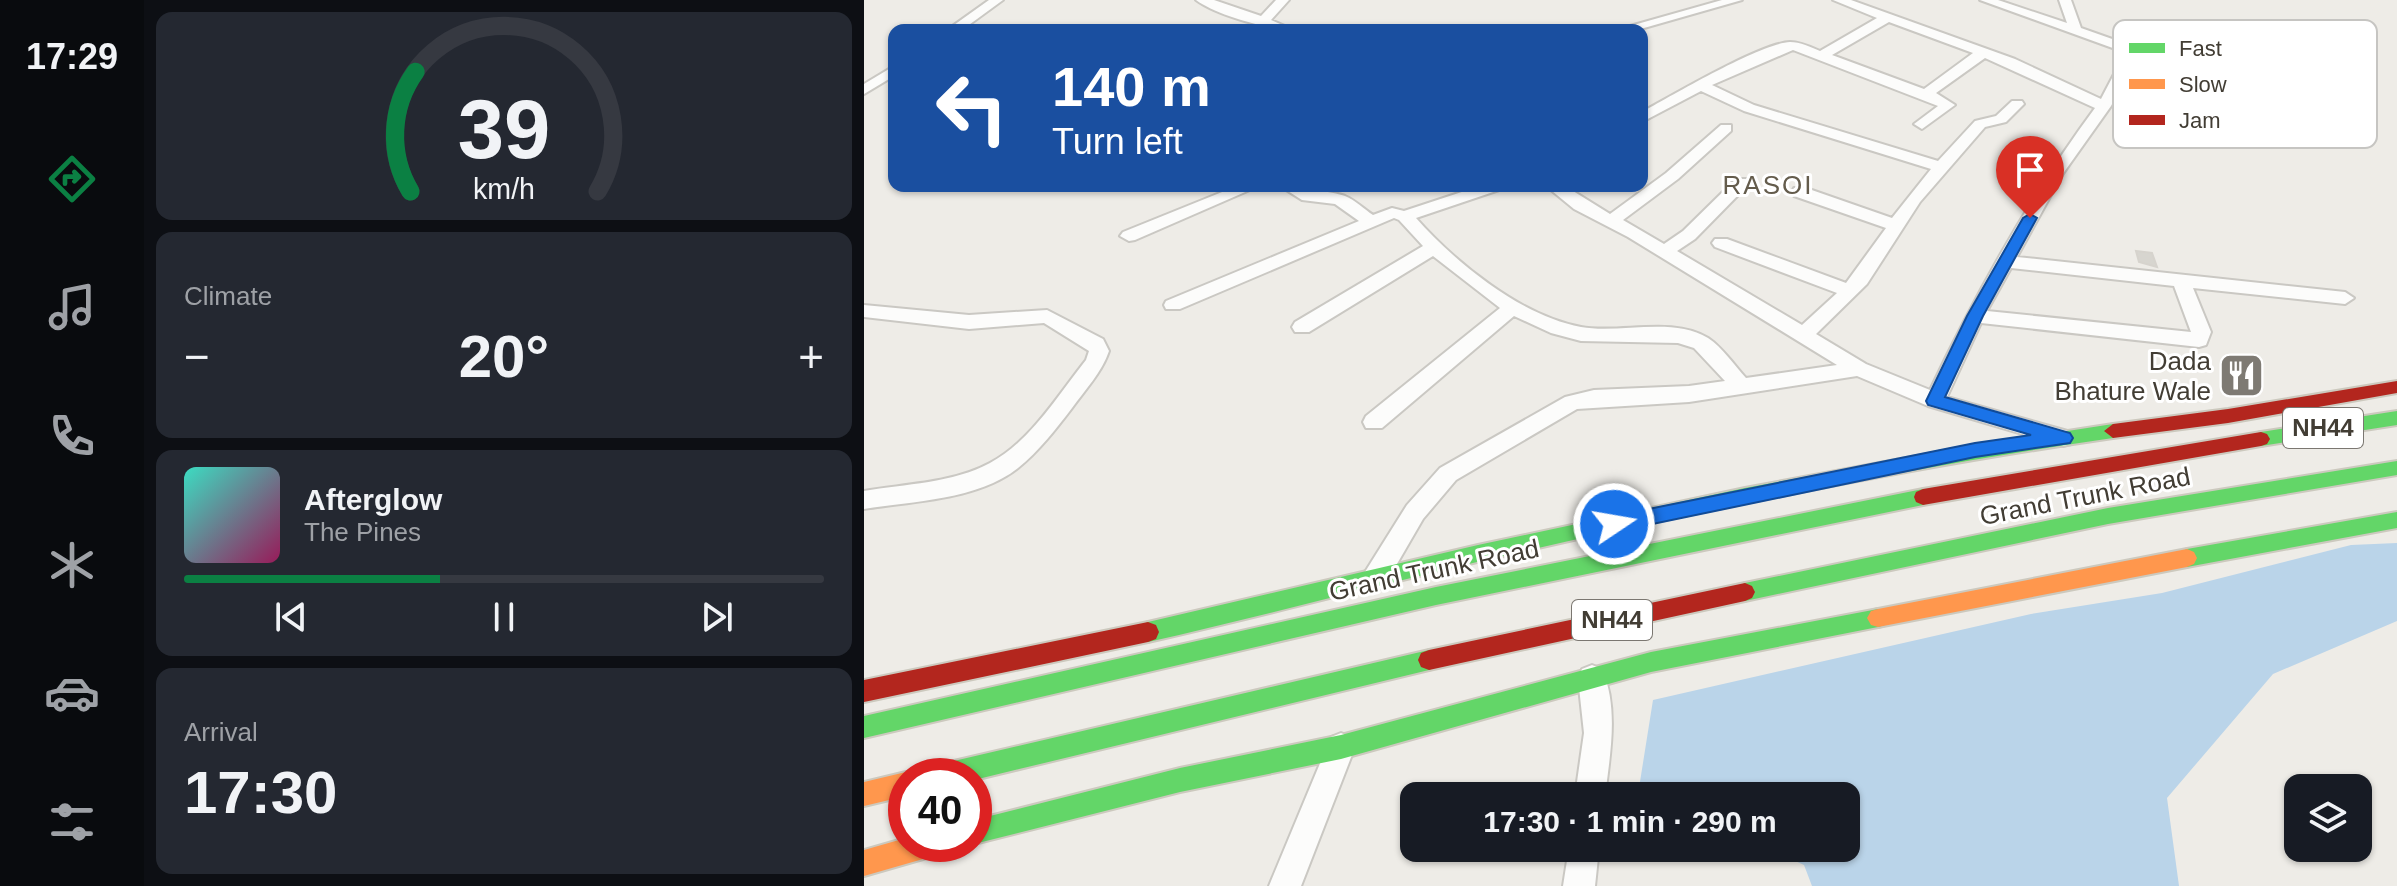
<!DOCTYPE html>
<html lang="en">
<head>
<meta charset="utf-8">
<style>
  :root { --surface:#171b24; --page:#242831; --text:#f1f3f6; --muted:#9ea1a6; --line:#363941; --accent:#0b8043 }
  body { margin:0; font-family:Arial,sans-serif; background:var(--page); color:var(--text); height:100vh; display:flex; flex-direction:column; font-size:30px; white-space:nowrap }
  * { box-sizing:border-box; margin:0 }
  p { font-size:26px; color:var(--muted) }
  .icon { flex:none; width:44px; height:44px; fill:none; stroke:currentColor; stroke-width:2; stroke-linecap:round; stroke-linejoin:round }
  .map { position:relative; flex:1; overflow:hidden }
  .side { display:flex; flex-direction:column; gap:12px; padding:12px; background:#0d0f14; width:720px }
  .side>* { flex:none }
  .hud { position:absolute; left:24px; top:24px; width:760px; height:168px; border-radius:16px; box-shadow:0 2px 6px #0004; background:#1a4fa0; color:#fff; overflow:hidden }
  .fabs { position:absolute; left:1420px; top:774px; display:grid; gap:16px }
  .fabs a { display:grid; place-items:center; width:88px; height:88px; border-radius:16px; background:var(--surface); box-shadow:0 2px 6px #0004; font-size:40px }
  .speed { position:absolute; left:24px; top:758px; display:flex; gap:16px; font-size:40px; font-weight:700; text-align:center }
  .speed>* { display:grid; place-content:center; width:104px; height:104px; border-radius:50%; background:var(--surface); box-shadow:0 2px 6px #0004; line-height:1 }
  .speed .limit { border:12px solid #d22; background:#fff; color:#111 }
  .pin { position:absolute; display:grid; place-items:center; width:68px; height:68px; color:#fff; margin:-82px -34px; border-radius:50% 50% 50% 0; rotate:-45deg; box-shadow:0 0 8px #0007 }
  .pin .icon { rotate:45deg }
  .me { position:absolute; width:88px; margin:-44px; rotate:78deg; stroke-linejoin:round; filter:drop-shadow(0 0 6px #0008) }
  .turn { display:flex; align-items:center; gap:28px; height:168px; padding:0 32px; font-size:36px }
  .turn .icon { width:104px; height:104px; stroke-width:2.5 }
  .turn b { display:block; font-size:56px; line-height:68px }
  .big { font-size:60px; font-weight:700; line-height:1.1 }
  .side .card { flex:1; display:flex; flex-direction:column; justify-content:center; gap:12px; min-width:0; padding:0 28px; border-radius:16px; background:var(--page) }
  .side .dial { align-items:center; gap:0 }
  .dial svg { height:208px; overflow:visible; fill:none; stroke:var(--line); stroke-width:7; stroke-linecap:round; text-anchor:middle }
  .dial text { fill:var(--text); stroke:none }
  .song { display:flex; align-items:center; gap:24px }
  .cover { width:96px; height:96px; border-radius:12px; background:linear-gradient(135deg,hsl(170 70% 55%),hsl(330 70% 35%)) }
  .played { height:8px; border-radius:4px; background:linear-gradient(90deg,var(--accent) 40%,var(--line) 40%) }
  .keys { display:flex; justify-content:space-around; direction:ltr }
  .heat { display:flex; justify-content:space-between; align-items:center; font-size:44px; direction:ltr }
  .trip { position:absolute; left:536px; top:782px; width:460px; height:80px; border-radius:16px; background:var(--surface); box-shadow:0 2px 6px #0004; font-weight:700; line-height:80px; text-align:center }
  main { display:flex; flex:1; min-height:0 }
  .tabs { display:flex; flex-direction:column; width:144px; justify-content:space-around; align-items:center; background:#090b0e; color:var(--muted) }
  .tabs .icon { width:56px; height:56px }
  .tabs .active { color:var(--accent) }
  .tabs b { font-size:36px; color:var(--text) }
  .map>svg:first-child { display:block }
</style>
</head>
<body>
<main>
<nav class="tabs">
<b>17:29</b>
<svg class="icon active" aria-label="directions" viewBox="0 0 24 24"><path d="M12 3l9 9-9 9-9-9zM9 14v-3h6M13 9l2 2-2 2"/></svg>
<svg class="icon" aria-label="music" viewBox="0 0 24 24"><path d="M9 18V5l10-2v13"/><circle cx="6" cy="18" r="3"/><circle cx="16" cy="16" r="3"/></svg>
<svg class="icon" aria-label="phone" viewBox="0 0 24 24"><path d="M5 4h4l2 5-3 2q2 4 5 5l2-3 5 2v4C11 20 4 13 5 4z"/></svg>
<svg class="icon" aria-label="climate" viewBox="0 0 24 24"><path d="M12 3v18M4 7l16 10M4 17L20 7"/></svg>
<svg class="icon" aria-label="car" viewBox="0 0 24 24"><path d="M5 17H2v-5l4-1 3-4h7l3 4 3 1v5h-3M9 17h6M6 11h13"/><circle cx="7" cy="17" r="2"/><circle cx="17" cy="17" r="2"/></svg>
<svg class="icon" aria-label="filters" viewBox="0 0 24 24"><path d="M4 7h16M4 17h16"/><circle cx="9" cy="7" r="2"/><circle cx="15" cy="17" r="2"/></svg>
</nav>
<section class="side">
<div class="card dial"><svg viewBox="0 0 100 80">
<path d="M14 69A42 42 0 1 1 86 69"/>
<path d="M14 69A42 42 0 0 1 16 23" stroke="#0b8043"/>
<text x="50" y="56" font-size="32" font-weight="700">39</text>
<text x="50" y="72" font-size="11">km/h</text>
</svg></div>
<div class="card"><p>Climate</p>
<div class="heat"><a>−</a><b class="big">20°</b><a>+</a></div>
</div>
<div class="card">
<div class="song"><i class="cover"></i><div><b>Afterglow</b><p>The Pines</p></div></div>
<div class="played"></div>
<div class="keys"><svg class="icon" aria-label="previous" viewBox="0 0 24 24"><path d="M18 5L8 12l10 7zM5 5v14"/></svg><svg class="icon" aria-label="pause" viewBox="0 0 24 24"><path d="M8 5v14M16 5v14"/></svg><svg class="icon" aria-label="next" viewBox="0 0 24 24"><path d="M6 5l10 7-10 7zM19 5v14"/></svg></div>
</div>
<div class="card"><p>Arrival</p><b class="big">17:30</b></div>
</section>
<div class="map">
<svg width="1533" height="886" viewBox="0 0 1533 886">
  <rect width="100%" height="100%" fill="#eeece7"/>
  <path fill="#bad4e9" d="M1533,543V621L1409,674L1303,798L1315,886H948L940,865L903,848H982V796H792L775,788L789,700L1167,614L1298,593L1487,545Z"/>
  <path fill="#d7d5cf" stroke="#d6d3cd" stroke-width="2" d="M1272,251L1288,253L1293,267L1275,262Z"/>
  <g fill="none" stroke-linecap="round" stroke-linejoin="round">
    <defs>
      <path id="street" d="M125,0H139L98,30H83Z
        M332,0H350L397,16L412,0H425L407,20L430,30C405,30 352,15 332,0Z
        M858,0H878L773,30H752Z
        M969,0H987L1151,59L1237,99L1259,57L1257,51L1116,0H1134L1203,23L1195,0H1207L1217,28L1268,46L1273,57L1247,106L1198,175L1153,257L1481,292L1490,298L1481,304L1329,288L1347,332L1342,345L1335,347L1117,323L1083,397L1207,432L1210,438L1207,444L1199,446L1064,406L993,376L825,402L713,409L592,480L559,519L519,588L510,591L501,588L498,580L501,572L543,505L576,468L701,397L730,390L825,386L861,381L830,348L814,343L717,341L687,333L650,316L518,428H502L499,422L502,416L636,308L569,256L445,332H431L428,327L431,322L559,246L535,220L530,218L316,309H302L300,305L302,301L495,221L471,204L438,200L416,186C429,186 470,192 481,196C491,200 500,209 509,215L528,208L540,211L616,186H640L638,189L552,218C592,263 657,316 717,327C756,334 809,316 844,338C858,347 871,366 882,378L973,365L764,237L710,209L682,186H701L746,214L802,173L857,125H867V131L814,179L759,220L800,244L819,231L872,179H884V185L831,239L813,251L938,325L973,293L851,247L848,243L851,239H863L982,283L1022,228L930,196L928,192L930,188H942L1028,218L1067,169L880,111L837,91L778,122V112C807,96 897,43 926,42C936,42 947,47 956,51L1013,18ZM1025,22L1109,53L1060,89L968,55ZM929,50L1074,106L1050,124L1058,129L1091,105L1072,93L1121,58L1231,108C1166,196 1113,291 1066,390L1002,364L952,334L1003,284L1056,202L1121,127L1142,122L1160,104L1158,101H1148L1132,116L1111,121L1074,161L890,105L848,85ZM1147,268L1310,286L1327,332L1123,311Z
        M30,66V76L0,94V84Z
        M373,186H395L271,240L265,241L256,236L259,232Z
        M0,305L105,315L183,310L239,339L245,351C238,372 221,390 208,408C192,429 175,451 154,468C114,500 49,501 0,509V491C41,484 89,483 126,463C167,441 194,395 222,360L225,351L180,323L105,329L0,317Z
        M728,665L738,669C755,708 746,755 741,796H711L720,733L714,678L718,669Z
        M477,733L487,737L491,747L437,886H405L467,737Z
        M705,848H735L731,886H699Z"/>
      <path id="fast" d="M1533,411V425L1397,446L1391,444L1388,439L1391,434L1397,432Z
        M1249,424L1258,431L1249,438C1035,469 824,513 613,562C503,588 394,617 284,642L276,639L273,632L276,625L284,622L614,545L881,488L1101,447Z
        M1533,461V475L1244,524L881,601L874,598L871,592L874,586L881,583L1244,508Z
        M1059,489L1066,492L1068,497L1066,502L1059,505L572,605L0,738V716L572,587Z
        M1533,512V528L1323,567L1316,564L1313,558L1316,552L1323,549Z
        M1014,609L1021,611L1025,618L1021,625L1014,627L787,672L477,759L316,792L110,844H109L110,820L316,768L477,735L787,652Z
        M565,650L573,653L576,660L573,667L565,670L110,780V776H65L69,768L77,764Z"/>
      <path id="slow" d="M1323,549L1330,552L1333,558L1330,564L1323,567L1014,627L1007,625L1003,618L1007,611L1014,609Z
        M42,772L51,776H42V796L0,806V782Z
        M42,838V844H79L75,853L66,857L0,876V850Z"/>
      <path id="jam" d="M1533,381V393L1364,423L1249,438L1240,431L1249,424L1364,409Z
        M1397,432L1403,434L1406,439L1403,444L1397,446L1059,505L1052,502L1050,497L1052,492L1059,489Z
        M881,583L888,586L891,592L888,598L881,601L565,670L557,667L554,660L557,653L565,650Z
        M284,622L292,625L295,632L292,639L284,642L0,702V680Z"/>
    </defs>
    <use href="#street" stroke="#cac8c3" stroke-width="4"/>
    <use href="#fast" stroke="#ccc9be" stroke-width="4"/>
    <use href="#slow" stroke="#ccc9be" stroke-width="4"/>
    <use href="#jam" stroke="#ccc9be" stroke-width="4"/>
    <use href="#street" fill="#fcfcfb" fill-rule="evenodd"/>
    <use href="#fast" fill="#63d668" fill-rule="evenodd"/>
    <use href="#slow" fill="#ff974d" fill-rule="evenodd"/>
    <use href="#jam" fill="#b3261e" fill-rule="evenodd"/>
  </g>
  <path fill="#1a73e8" stroke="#114b97" stroke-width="2" d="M1166,214L1173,218L1119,316L1081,397L1206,433L1209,438L1206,443L1111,457L750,532L743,530L740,524L743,518L750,516L1111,443L1167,435L1064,405L1062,401L1103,316L1159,218Z"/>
  <defs>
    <symbol id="restaurant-square" viewBox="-11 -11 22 22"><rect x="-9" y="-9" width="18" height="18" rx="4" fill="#7e7a73" stroke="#fff"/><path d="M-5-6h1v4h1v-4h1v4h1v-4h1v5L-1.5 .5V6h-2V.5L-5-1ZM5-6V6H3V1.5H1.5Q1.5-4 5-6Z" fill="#fff"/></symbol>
  </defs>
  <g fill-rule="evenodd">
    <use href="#restaurant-square" x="1352" y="350" width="51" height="51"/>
  </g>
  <g text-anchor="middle" stroke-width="6" stroke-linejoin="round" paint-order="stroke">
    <g fill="#fff" stroke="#7b7771" stroke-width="2">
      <rect x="1419" y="408" width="80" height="40" rx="6"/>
      <rect x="708" y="600" width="80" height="40" rx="6"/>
    </g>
    <g font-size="24" font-weight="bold" fill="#423d34">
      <text x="1459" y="436">NH44</text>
      <text x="748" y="628">NH44</text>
    </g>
    <g font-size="26" letter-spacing="2" fill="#645c4c" stroke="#fff">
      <text x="904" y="194">RASOI</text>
    </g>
    <g font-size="26" fill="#423d34" stroke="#fff" text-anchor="end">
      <text x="1347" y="370">Dada<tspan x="1347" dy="30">Bhature Wale</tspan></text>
    </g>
    <g font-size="26" fill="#423d34" stroke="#fff">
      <text transform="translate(1221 496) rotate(-11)" y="9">Grand Trunk Road</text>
      <text transform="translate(570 570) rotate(-12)" y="9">Grand Trunk Road</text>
    </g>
  </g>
  <rect x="1249" y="20" width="264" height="128" rx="12" fill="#fff" stroke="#c6c5c2" stroke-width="2"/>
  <rect x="1265" y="43" width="36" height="10" fill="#63d668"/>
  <rect x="1265" y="79" width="36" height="10" fill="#ff974d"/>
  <rect x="1265" y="115" width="36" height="10" fill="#b3261e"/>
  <g font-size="22" fill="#423d34">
    <text x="1315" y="56">Fast</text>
    <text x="1315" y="92">Slow</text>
    <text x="1315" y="128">Jam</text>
  </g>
</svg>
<div class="fabs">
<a><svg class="icon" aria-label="layers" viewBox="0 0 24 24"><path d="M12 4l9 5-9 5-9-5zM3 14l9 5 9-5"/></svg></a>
</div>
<div class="speed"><div class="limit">40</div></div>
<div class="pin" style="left:1166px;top:218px;background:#d93025"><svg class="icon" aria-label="arrive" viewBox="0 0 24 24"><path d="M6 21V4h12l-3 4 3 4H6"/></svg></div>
<svg class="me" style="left:750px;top:524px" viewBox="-20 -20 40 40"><circle r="17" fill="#1a73e8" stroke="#fff" stroke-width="3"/><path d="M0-11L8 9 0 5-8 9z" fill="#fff"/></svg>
<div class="trip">17:30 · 1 min · 290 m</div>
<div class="hud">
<div class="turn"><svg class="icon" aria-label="left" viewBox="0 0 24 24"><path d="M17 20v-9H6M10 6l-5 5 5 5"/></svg><div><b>140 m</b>Turn left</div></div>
</div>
</div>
</main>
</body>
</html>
